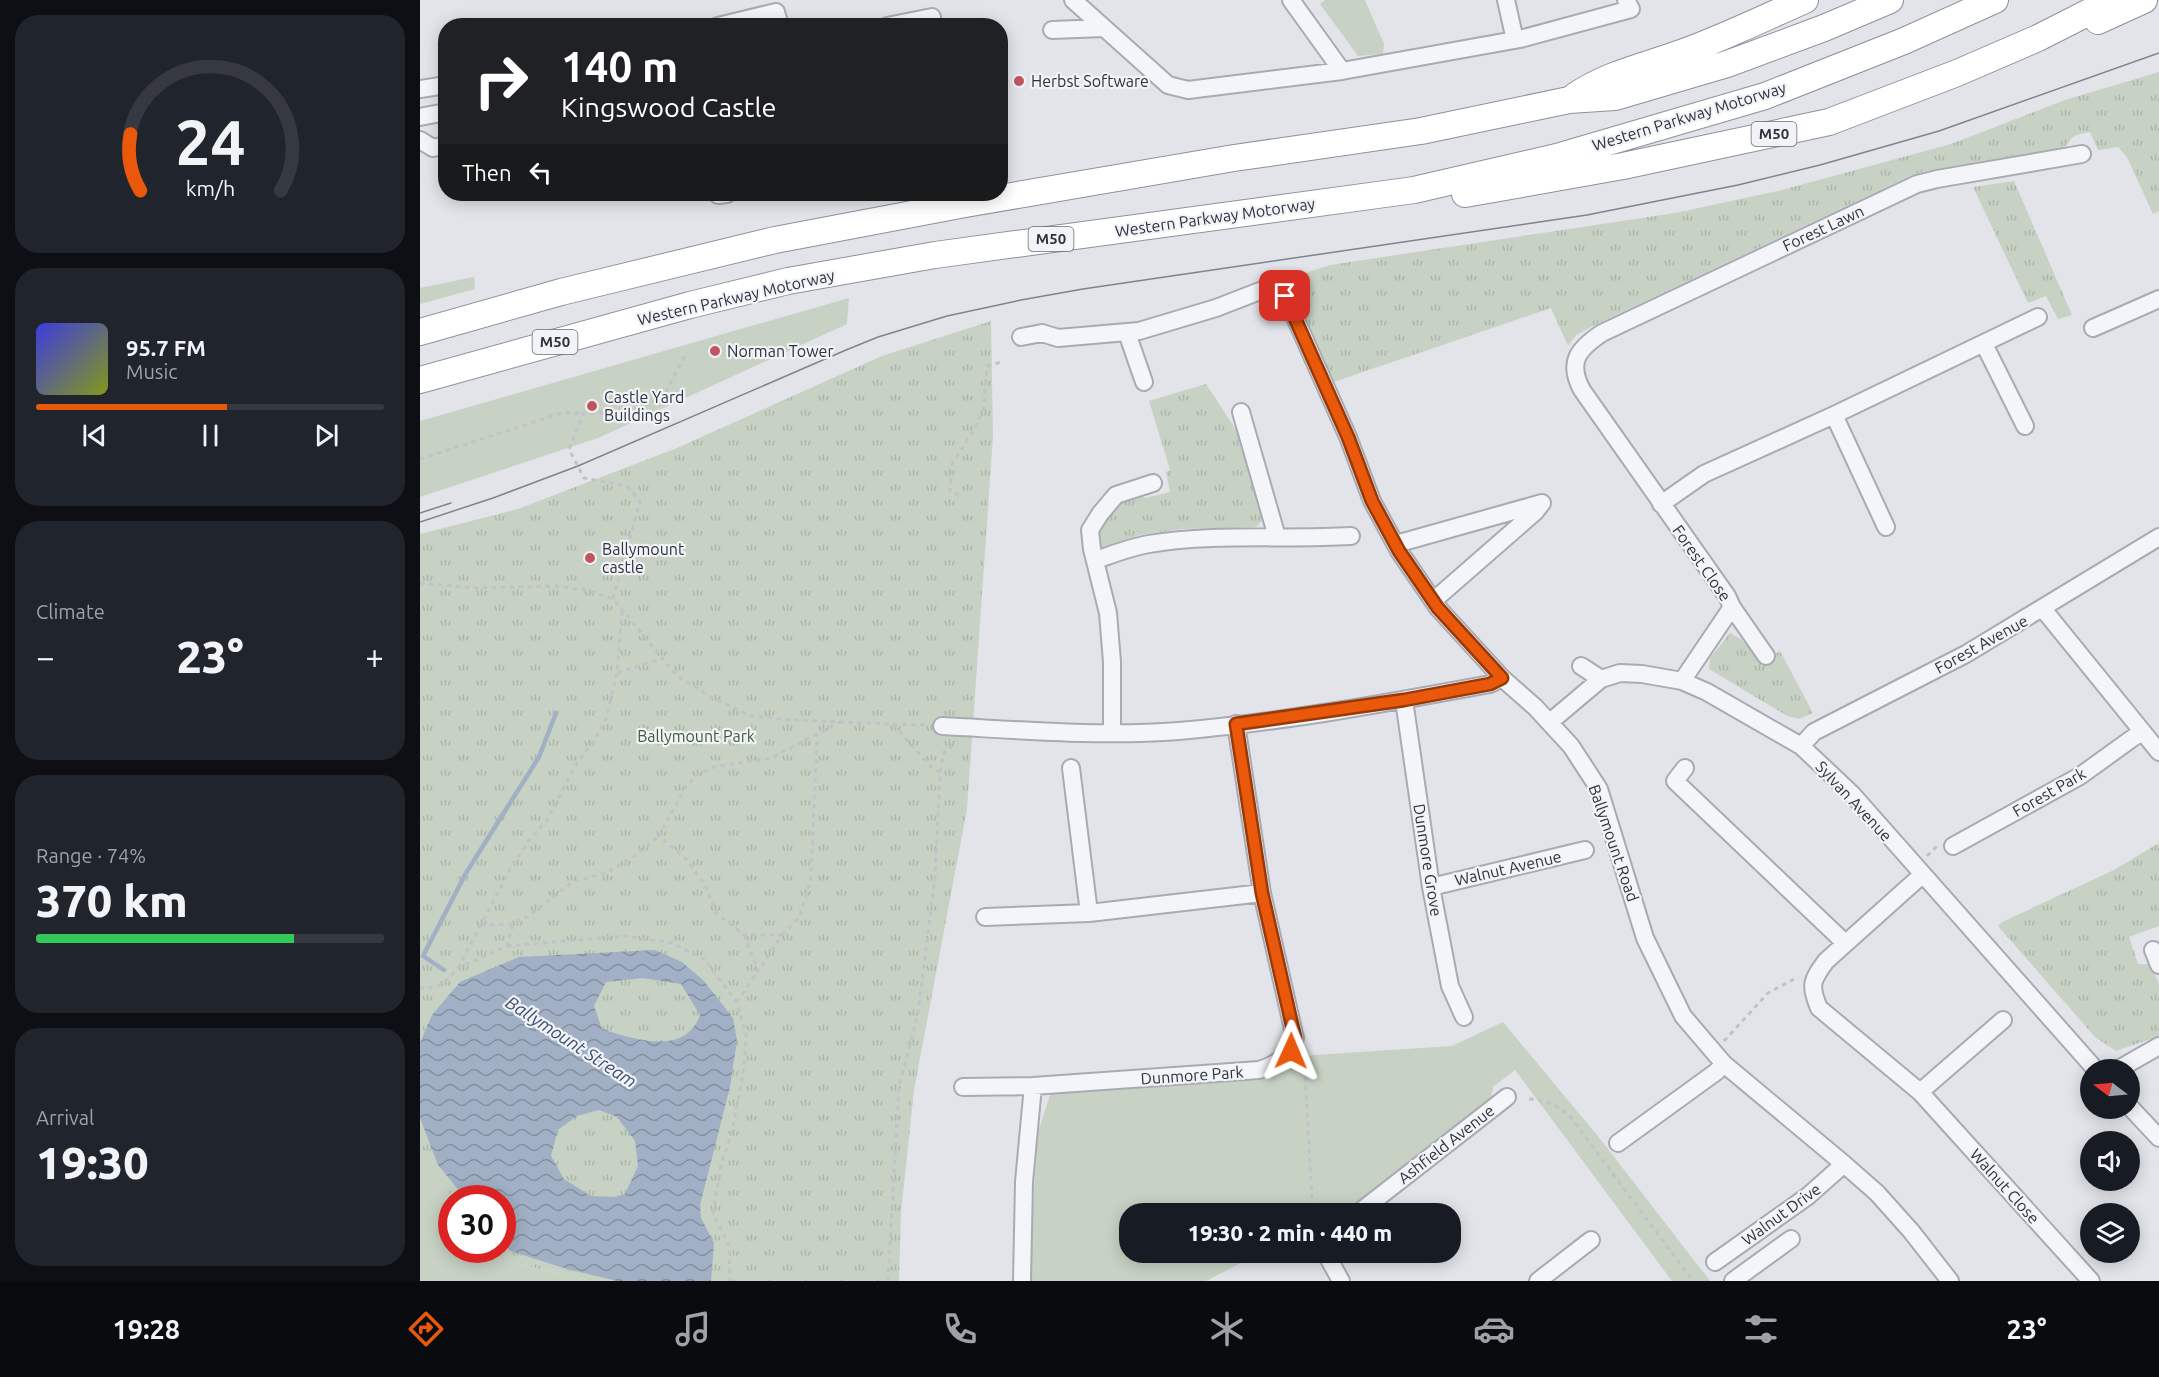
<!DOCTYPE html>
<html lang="en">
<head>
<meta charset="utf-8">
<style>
  :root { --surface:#171b24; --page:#20242c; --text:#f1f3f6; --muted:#9ea1a6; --line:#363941; --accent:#ea580c }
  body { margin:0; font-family:Ubuntu,sans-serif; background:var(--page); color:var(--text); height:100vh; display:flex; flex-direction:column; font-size:22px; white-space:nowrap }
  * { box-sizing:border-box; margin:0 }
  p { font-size:20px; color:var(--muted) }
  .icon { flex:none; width:33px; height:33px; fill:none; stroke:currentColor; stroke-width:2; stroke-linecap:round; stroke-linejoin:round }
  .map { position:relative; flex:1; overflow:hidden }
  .side { display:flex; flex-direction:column; gap:15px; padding:15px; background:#0d0f14; width:420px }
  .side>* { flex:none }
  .top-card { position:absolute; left:18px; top:18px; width:570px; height:183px; border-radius:24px; box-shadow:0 3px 15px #0003; background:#202124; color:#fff; overflow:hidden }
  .needle { width:39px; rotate:286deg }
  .controls { position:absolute; left:1660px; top:1059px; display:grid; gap:12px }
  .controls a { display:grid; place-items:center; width:60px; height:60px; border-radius:50%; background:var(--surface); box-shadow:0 3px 15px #0003; font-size:30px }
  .speed { position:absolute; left:18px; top:1185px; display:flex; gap:12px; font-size:30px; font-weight:700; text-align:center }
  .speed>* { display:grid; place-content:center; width:78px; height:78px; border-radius:50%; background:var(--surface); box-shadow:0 3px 15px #0003; line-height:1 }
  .speed .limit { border:9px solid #d22; background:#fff; color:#111 }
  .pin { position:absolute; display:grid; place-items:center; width:51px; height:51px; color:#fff; margin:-26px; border-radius:12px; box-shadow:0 3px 9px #0006 }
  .me { position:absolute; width:66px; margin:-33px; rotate:1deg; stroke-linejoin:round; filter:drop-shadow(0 0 4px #0008) }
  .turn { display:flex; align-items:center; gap:21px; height:126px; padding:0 24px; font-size:27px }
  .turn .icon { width:78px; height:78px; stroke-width:2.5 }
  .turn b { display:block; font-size:42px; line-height:51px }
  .then { display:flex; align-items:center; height:57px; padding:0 24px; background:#0003; gap:12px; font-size:22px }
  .big { font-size:45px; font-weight:800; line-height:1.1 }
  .side .widget { flex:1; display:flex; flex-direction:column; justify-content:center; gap:9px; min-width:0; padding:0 21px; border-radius:24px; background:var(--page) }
  .side .dial { align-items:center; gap:0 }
  .dial svg { height:156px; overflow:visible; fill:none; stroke:var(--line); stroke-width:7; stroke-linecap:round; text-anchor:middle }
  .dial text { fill:var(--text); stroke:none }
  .song { display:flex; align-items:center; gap:18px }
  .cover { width:72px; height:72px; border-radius:9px; background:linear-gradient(135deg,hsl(240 70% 55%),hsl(70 70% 35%)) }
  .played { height:6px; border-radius:3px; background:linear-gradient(90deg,var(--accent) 55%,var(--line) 55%) }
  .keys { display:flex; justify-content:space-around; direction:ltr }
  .heat { display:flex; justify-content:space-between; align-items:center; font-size:33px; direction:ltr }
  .charge { height:9px; border-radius:4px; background:linear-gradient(90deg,#34c759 74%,var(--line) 0) }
  .trip { position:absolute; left:699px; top:1203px; width:342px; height:60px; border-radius:24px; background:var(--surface); box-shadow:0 3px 15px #0003; font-weight:800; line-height:60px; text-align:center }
  .menu { display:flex; height:96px; justify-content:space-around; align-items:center; background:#090b0e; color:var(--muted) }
  .menu .icon { width:42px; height:42px }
  .menu .on { color:var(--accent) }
  .menu b { font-size:27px; color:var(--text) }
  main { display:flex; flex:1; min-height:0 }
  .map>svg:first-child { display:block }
</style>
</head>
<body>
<main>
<section class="side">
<div class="widget dial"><svg viewBox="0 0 100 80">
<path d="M14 69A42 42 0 1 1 86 69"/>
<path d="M14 69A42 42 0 0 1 9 40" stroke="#ea580c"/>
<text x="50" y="56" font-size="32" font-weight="700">24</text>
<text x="50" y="72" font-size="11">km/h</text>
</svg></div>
<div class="widget">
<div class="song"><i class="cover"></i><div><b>95.7 FM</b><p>Music</p></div></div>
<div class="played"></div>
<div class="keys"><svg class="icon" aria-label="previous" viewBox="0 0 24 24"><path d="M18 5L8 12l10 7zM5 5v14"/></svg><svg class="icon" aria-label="pause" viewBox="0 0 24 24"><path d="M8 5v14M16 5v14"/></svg><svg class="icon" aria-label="next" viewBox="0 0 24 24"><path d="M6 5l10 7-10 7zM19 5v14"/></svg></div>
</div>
<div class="widget"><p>Climate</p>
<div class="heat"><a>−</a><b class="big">23°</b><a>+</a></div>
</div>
<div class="widget"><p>Range · 74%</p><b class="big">370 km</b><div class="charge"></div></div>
<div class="widget"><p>Arrival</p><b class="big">19:30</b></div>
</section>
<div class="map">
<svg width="1739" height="1281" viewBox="0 0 1739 1281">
  <defs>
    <pattern id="park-tufts" width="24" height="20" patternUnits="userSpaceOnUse" patternTransform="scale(1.5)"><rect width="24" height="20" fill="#c7d2c4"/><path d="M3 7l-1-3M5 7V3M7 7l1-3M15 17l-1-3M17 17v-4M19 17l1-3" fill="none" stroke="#abb5a9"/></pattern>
    <pattern id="water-waves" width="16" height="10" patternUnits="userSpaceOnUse" patternTransform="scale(1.5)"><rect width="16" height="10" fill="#a1b0c5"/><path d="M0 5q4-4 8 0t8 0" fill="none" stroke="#8390a1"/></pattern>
  </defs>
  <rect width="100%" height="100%" fill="#e2e4e9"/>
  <path fill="#c7d2c4" d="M905,0H945L964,44L963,54L938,56L900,4Z
    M54,277L55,289L0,304V288Z
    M429,298L427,324L178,438L0,497V421Z
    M1083,1022L1181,1140L1290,1281H1252L1095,1070L1073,1087L1071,1100L926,1213L710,1214V1252L840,1253L786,1281H611V1234L618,1132L631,1092L838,1080L874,1065L879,1056L1032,1046Z
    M0,1136L42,1198H32V1250H77L85,1261L171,1281H0Z"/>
  <path fill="url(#park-tufts)" d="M1739,72V211L1733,214L1707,157L1698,147L1678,150L1670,132C1649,136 1656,135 1643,149L1505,171L1490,176L1179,323L1156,335L1148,346L1131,308L914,382L886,322L863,280L910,265L1255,213L1362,190L1531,144L1645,100Z
    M1594,181L1652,315L1638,319L1626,296L1608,303L1553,187Z
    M571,321L573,436L547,809L494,1090L481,1213L479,1281H171L85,1261L75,1250H82V1198H33L9,1169L0,1148V534L98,509L257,448L462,356Z
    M786,384L822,439L843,519L836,527L763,529L720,535L680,548L677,530L699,500L720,495L725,498L750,492L746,472L750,470L729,401Z
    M1310,633L1322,640L1341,662L1360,651L1393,713L1379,719L1367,716L1289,669L1290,658Z
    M1739,843V926L1709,937L1718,964H1730L1739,984V1036L1696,1051L1675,1037L1578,926L1582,922L1694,870Z"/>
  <path fill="url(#water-waves)" fill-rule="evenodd" d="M235,950L262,962L284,981L313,1018L317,1041L310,1087L280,1205L281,1218L294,1243L291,1281H197L147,1269L90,1251L83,1242L82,1198H45L18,1165L0,1118V1043L12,1015L40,982L99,957ZM223,978L261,984L280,1015C265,1057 214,1039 182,1029L174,1006L186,982ZM179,1110L197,1117L215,1141L218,1166L205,1194L194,1197L171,1196L144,1179L131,1156L138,1130L157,1116Z"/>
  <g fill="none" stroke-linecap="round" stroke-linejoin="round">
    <path stroke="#a1b0c5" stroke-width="4.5" d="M24,970L3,956L46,873L119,757L136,713"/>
    <defs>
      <path id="minor" d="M653,0L748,85L768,90L922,71L1100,39L1211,9L1206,0
        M871,0L922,71
        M1086,0L1095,40
        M298,26L356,12L360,26
        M467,26L512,17
        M632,30L684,28
        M0,89L26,85
        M0,117L26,112
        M0,140L13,148L26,145
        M298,194V195L307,194
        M1673,328L1739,299
        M707,333L724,382
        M601,337L622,333L638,338L719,331L796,308L845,289L859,291L865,295L928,437L952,501L979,551L1018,608L1082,678L1115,707L1151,746L1179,789L1225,938L1263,1016L1304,1064L1424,1164L1457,1193L1491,1231L1530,1281
        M1564,344L1605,426
        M821,412L857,537
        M1414,415L1466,527
        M1241,504L1284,474L1414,415L1618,317
        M976,544L1122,503L1115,512L1013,601
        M676,560C693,554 711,547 729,544C796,533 863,540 931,536
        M1312,607L1346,656
        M1623,609L1739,752
        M1161,666L1181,679
        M1262,681L1312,607L1307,596L1162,390C1147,362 1158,349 1182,333L1497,184L1517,179L1662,154
        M984,700L1011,887L1030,986L1044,1017
        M1130,722L1181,679L1200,673L1222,674L1262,681L1287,692L1381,746L1432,794L1676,1070
        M522,726C600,730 680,737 759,731C863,722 967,703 1070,684L1082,678
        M692,733V662L688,613L672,549L670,530L680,514L696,495L733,483
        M1381,746L1394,732L1546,654L1739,537
        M651,768L669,913
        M1265,768L1255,781L1425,943
        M1533,846L1660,776L1721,732
        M1502,875L1406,961C1392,980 1389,985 1399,1008L1500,1092L1671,1281
        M1011,887L1165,850
        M565,917L669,913L842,893
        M1733,950L1739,965
        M1697,1070L1739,1046
        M543,1087L613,1086L839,1070C857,1064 869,1057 875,1038L842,893L816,724
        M1500,1092L1583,1020
        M1710,1107L1739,1138
        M1198,1143L1296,1072L1304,1064
        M937,1214L1087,1097
        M905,1252L921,1281
        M1295,1262L1388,1196L1424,1164
        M602,1281L604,1182L613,1086
        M1118,1281L1171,1240
        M1313,1281L1371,1239"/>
      <path id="highway" d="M1678,21L1724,0
        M1155,96C1187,74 1225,66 1261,53C1303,38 1344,18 1385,0
        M1045,194L1203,166L1409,122L1537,73L1618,38L1693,0
        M0,332L141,292L355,240L545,204L814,158L1001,131L1149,100L1195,97L1307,64L1404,28L1470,0
        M0,380L270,305L368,281L515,255L994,190L1137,157L1345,96L1484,41L1575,0"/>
    </defs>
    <use href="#minor" stroke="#a8abb3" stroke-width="20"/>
    <use href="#highway" stroke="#8b919e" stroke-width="28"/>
    <path stroke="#c0c2c8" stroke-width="3" stroke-dasharray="4.5 4.5" stroke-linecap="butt" d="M0,459L145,412L163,414
      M539,495L530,492L532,464L554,430L564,408L567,366L581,362
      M0,583L57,588L136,586L165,590L193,599L257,676L291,697L331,716L373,720L473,724L513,769L520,772L515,877L498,1014L479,1086L468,1281
      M193,599L220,501L207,486L164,478L149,449L163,414L213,410L243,397L267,352
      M202,611L197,673L244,658
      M473,724L508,725
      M520,772L524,752L534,744
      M1507,856L1517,846
      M61,925L93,924
      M324,935L338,971L362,935H324L296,913L285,885L267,860L239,836L265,788L277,775L294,767L351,758L420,722
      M362,935L380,916L391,878L397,735
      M87,946L204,936L252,943L284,959L317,1002L326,1036L324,1068L312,1132L301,1165L293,1213L309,1245L310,1281
      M38,968L92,866L110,839L127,820L157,763L173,742L186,719L197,673
      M0,987L5,989L23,984L38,968L87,946L93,924L110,915L152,882L186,873L212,858L239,836
      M317,1002L338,971
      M1304,1041L1348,993L1378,977
      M884,1059L893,1214
      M1109,1099C1126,1099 1136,1105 1149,1115L1273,1281"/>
    <use href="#minor" stroke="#f4f5f8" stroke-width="16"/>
    <use href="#highway" stroke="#fff" stroke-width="26"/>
    <path stroke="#7d8391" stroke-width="1.5" d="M0,513L31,503
      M0,522L73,498L158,466L426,350L458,337L527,316L601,300L663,289L1167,215L1318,185L1400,165L1519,131L1739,53"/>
  </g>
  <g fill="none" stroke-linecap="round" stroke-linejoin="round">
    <defs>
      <path id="route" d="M865,296L928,437L952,501L979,551L1018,608L1082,678L1070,684L984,700L816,724L842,893L875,1038L871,1051"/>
    </defs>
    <use href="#route" stroke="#983908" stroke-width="15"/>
    <use href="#route" stroke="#ea580c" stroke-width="10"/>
  </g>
  <g fill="#c1555e" stroke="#f2f3f7" stroke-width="2">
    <circle cx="599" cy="81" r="6"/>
    <circle cx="295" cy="351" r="6"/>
    <circle cx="172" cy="406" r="6"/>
    <circle cx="170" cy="558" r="6"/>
  </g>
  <g text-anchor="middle" stroke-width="4.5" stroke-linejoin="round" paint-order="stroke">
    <g fill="#f2f3f7" stroke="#676c76" stroke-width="1.5">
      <rect x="1331.5" y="122" width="45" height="24" rx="4.5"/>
      <rect x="608.5" y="227" width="45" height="24" rx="4.5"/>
      <rect x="112.5" y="330" width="45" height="24" rx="4.5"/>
    </g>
    <g font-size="15" font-weight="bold" fill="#2c323f">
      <text x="1354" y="139">M50</text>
      <text x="631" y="244">M50</text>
      <text x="135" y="347">M50</text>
    </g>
    <g font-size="16" fill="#2c323f" stroke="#f2f3f7" text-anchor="start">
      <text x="611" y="87">Herbst Software</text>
      <text x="307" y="357">Norman Tower</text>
      <text x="184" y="403">Castle Yard<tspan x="184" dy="18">Buildings</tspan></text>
      <text x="182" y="555">Ballymount<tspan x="182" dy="18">castle</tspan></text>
    </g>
    <g font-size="16" fill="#2c323f" stroke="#f2f3f7">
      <text transform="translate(1269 116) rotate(-17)" y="6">Western Parkway Motorway</text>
      <text transform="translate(795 217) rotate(-8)" y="6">Western Parkway Motorway</text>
      <text transform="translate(1403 228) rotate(-25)" y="6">Forest Lawn</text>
      <text transform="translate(316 297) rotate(-13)" y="6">Western Parkway Motorway</text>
      <text transform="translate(1282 563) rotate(55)" y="6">Forest Close</text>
      <text transform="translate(1561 644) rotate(-29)" y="6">Forest Avenue</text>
      <text transform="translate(1629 792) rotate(-30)" y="6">Forest Park</text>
      <text transform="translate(1434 801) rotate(47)" y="6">Sylvan Avenue</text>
      <text transform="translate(1194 843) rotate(71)" y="6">Ballymount Road</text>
      <text transform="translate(1008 860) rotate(81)" y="6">Dunmore Grove</text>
      <text transform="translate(1088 868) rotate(-13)" y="6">Walnut Avenue</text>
      <text transform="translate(772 1075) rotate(-4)" y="6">Dunmore Park</text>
      <text transform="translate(1026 1144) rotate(-38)" y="6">Ashfield Avenue</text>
      <text transform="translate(1585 1186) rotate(48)" y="6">Walnut Close</text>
      <text transform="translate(1361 1214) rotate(-36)" y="6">Walnut Drive</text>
    </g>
    <g font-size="16" fill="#3f5a3b" stroke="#f2f3f7">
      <text x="276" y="742">Ballymount Park</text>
    </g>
    <g font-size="18" font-style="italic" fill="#3a4e6f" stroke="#f2f3f7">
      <text transform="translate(151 1042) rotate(33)" y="6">Ballymount Stream</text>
    </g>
  </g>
</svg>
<div class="controls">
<a><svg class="needle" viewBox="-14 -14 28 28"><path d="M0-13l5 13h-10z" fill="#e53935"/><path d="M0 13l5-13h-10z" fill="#9ea1a6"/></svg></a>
<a><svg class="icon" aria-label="sound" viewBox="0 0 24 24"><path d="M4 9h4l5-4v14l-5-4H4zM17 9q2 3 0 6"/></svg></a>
<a><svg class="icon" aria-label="layers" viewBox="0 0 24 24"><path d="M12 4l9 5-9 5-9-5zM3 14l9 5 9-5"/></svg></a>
</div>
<div class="speed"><div class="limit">30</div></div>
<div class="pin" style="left:865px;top:296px;background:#d93025"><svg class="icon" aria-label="arrive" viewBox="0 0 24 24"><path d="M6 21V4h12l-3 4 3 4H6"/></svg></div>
<svg class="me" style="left:871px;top:1051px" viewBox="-20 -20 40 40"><path d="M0-17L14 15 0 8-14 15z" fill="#ea580c" stroke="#fff" stroke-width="4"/></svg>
<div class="trip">19:30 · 2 min · 440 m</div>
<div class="top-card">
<div class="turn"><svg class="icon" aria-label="right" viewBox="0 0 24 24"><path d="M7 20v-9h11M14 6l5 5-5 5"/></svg><div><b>140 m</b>Kingswood Castle</div></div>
<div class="then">Then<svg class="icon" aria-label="left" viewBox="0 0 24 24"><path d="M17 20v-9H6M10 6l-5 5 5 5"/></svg></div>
</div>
</div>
</main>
<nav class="menu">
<b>19:28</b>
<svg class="icon on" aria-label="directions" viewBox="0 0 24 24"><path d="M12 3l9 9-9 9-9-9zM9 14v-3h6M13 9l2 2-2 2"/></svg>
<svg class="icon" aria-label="music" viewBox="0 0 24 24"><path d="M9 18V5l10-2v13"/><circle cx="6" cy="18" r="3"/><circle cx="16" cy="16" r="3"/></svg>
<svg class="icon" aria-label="phone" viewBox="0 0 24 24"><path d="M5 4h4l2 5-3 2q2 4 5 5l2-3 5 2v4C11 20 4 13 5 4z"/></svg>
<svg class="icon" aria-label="climate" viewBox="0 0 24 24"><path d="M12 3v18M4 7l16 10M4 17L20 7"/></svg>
<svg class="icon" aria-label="car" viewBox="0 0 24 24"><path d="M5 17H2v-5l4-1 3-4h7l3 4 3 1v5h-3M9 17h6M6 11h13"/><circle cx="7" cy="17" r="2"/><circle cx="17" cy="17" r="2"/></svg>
<svg class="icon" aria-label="filters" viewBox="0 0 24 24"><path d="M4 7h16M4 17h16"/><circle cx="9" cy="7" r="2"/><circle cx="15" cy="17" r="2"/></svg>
<b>23°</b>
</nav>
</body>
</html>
